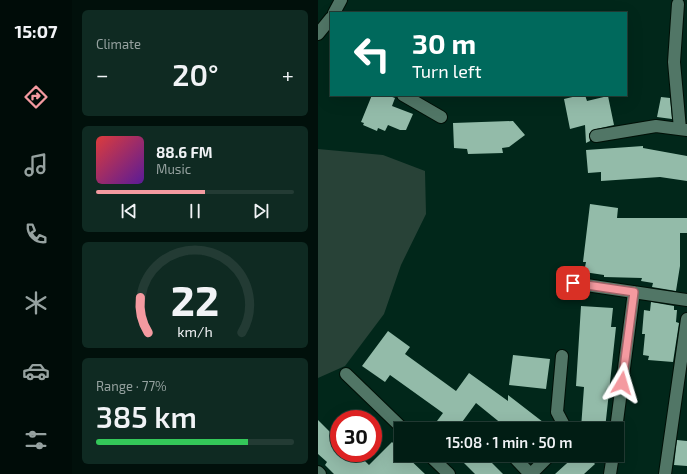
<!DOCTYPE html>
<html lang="en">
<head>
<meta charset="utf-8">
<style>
  :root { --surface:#011d14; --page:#0f2a22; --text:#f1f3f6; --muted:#96a2a0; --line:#233b34; --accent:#f49aa0 }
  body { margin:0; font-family:"Exo 2",sans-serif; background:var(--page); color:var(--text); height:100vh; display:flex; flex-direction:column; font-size:15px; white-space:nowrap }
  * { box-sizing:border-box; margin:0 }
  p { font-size:13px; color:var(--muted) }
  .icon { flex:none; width:22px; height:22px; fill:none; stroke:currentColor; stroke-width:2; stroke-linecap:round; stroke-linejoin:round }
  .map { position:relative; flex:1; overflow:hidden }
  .details { display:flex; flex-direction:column; gap:10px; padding:10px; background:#01100b; width:246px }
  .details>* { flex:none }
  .hud { position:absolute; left:12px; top:12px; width:297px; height:84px; border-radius:0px; box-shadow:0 4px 16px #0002,0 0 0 1px var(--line); background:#00695c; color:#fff; overflow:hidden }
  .speed { position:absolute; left:12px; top:410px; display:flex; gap:8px; font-size:20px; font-weight:700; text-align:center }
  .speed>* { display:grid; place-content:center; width:52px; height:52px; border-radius:50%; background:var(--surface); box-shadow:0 4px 16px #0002,0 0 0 1px var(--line); line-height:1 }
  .speed .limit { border:6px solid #d22; background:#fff; color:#111 }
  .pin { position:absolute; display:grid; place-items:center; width:34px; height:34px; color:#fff; margin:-17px; border-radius:8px; box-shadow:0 2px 6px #0006 }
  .me { position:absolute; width:44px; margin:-22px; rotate:7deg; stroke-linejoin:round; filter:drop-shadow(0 0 3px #0008) }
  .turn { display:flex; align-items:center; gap:14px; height:84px; padding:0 16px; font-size:18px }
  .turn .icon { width:52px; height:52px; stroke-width:2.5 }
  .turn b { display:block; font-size:28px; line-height:34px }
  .big { font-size:30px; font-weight:600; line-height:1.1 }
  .details .tile { flex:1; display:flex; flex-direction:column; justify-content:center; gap:6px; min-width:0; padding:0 14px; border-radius:6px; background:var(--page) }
  .details .dial { align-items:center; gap:0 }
  .dial svg { height:104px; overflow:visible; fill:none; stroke:var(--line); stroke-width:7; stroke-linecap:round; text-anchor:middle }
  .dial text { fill:var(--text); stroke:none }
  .song { display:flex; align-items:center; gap:12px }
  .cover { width:48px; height:48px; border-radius:6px; background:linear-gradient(135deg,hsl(0 70% 55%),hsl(270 70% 35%)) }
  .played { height:4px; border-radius:2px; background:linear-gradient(90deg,var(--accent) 55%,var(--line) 55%) }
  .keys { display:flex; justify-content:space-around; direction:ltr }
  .heat { display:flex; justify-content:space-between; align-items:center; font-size:22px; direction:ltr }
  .charge { height:6px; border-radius:3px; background:linear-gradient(90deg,#34c759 77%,var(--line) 0) }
  .trip { position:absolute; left:76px; top:422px; width:230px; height:40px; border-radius:0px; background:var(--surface); box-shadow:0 4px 16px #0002,0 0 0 1px var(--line); font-weight:600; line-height:40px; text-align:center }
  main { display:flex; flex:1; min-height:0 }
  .tabs { display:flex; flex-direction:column; width:72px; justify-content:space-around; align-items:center; background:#000c08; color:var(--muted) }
  .tabs .icon { width:28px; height:28px }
  .tabs .on { color:var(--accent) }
  .tabs b { font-size:18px; color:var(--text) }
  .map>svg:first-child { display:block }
</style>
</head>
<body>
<main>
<nav class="tabs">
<b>15:07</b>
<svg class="icon on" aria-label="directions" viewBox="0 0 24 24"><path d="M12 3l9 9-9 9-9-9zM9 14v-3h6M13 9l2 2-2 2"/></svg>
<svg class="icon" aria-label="music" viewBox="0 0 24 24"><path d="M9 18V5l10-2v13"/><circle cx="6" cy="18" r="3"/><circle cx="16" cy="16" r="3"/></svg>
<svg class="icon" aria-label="phone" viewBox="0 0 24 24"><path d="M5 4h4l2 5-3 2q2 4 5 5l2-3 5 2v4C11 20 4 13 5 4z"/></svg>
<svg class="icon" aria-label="climate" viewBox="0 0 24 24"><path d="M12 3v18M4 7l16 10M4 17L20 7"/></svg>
<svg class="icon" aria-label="car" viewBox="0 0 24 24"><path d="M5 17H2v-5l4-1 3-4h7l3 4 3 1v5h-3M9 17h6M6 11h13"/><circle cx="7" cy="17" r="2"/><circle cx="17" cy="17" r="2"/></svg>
<svg class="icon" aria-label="filters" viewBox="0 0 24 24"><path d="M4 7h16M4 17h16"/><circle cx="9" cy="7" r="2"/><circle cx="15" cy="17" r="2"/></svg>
</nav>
<section class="details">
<div class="tile"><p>Climate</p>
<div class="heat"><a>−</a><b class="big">20°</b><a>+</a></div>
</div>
<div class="tile">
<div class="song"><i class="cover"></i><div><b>88.6 FM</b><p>Music</p></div></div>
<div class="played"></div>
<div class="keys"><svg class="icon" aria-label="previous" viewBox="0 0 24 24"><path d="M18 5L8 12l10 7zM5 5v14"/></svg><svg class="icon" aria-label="pause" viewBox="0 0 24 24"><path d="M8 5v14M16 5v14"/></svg><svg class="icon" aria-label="next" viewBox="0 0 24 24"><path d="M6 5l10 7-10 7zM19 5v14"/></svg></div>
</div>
<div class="tile dial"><svg viewBox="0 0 100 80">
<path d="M14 69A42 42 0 1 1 86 69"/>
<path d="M14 69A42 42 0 0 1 8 42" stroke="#f49aa0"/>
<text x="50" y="56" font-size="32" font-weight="700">22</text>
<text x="50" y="72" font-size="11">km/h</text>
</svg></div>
<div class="tile"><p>Range · 77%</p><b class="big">385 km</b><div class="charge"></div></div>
</section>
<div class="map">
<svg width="369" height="474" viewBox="0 0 369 474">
  <rect width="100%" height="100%" fill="#01271a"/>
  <path fill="#284237" d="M0,149L65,155L107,171L108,214L83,265L66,314L27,366L0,378Z"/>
  <path fill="#93bba9" d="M54,95H69L77,98L74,106L95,114L88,130H82L70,125L67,131L60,128L59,131L45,125L46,123L43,122Z
    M263,95H267L269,101L290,96L296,125L274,130L271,134L272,141L268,143L267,125L252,129L246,99Z
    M343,97L352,98L354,119L339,117Z
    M195,121L207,135L191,147L184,148L185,153L150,154L149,149L136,148L135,123Z
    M325,146V148L369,156V181L342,177L283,181V172L270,173L268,150Z
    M272,204L300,208L299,218H369V233H362V266L358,291L334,287L335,283L323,281L324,278L286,277V275L266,272L268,262H265Z
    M333,302L356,306V310H359L358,322L361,323L355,362L330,360L331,356L325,355L327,334H324L326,310L332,311Z
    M263,306L295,308L293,327H298L287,429L263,428L266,387L258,386Z
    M70,331L92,347L87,354L138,391L151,373L190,401V395L234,429H190L158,403L139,429H113L125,413L72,375L67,382L44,366Z
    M195,355L232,359L228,389L191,385Z
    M0,420L21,441V453H39L51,465L74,442L83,451V455H87L107,474H16L7,465L9,462L0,454Z
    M359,440L369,441V466L356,465Z
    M138,455H166L185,474H157Z
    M258,455H269L277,464L266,474H237Z"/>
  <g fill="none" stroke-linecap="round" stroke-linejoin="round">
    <defs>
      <path id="minor" d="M360,4L356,62L362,129
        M16,13L23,0
        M0,34L13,18
        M85,95L123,117
        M278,136L338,126L369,130
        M255,283L369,300
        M244,356L239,412L248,429
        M28,374L85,429
        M298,429L316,292
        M111,455L131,474
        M194,455L212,474
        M0,472L2,474
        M213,474L232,455
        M292,474L295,455
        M347,474L369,319"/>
    </defs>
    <use href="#minor" stroke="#000f06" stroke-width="14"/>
    <use href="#minor" stroke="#517666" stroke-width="12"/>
  </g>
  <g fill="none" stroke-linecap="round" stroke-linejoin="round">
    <defs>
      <path id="route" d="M255,283L316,292L304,383"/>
    </defs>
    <use href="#route" stroke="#9f6468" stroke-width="10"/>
    <use href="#route" stroke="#f49aa0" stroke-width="7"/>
  </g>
</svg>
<div class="speed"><div class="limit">30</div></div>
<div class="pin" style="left:255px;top:283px;background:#d93025"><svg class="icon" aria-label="arrive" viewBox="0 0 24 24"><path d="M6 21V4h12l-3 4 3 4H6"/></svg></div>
<svg class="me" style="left:304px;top:383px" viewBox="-20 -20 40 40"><path d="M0-17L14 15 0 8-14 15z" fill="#f49aa0" stroke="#fff" stroke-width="4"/></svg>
<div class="trip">15:08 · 1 min · 50 m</div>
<div class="hud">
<div class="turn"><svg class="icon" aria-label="left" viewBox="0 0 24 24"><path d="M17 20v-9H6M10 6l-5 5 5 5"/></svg><div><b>30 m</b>Turn left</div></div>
</div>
</div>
</main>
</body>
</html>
